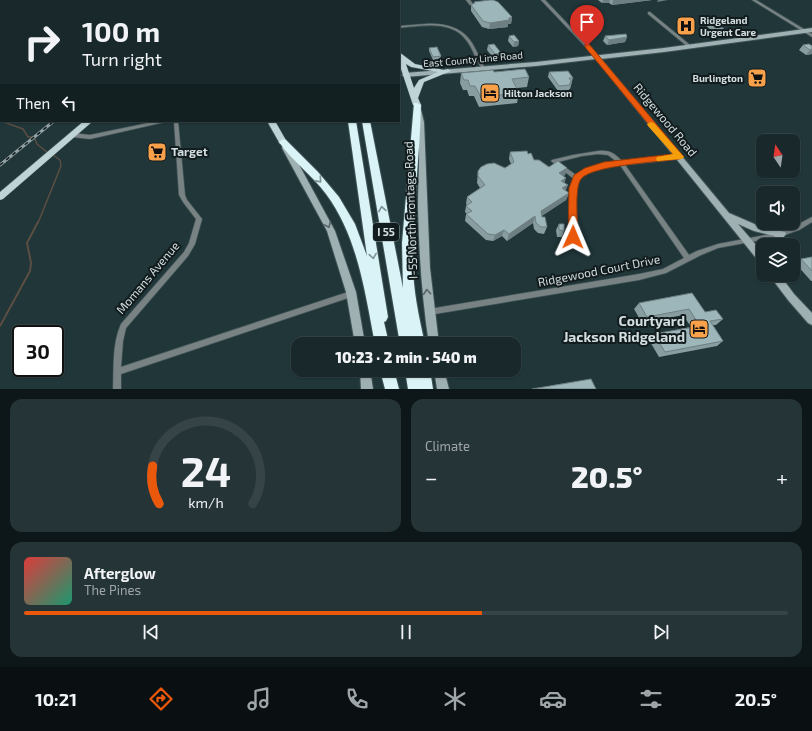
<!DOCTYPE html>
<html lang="en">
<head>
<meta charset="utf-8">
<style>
  :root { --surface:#18282b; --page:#253437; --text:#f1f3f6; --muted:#9fa6a9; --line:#364447; --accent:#ea580c }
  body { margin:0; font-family:"Exo 2",sans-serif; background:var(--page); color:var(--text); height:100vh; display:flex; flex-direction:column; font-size:15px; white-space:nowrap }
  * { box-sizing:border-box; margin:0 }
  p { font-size:13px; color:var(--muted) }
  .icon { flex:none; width:22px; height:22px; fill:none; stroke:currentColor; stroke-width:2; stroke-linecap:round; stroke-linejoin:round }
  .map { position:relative; height:389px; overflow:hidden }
  .sheet { display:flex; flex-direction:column; gap:10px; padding:10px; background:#0d1618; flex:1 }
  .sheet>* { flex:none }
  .banner { position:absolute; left:0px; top:0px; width:400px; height:122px; box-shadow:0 1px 3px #0004,0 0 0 1px var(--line); background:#18282b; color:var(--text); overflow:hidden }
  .needle { width:26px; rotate:347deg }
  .fabs { position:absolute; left:756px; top:134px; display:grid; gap:8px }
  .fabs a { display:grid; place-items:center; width:44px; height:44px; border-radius:8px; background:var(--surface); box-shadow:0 1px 3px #0004,0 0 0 1px var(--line); font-size:20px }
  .speed { position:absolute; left:12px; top:325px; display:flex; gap:8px; font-size:20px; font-weight:700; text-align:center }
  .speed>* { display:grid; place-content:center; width:52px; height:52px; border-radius:50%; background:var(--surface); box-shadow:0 1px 3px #0004,0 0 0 1px var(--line); line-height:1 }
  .speed .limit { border:2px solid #111; border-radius:6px; background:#fff; color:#111 }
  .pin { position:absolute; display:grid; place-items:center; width:34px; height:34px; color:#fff; margin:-41px -17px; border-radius:50% 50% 50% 0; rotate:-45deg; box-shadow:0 0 4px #0007 }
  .pin .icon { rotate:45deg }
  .me { position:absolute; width:44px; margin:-22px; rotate:1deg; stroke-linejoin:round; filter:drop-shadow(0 0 3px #0008) }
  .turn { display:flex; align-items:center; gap:14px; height:84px; padding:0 16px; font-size:18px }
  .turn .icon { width:52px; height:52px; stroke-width:2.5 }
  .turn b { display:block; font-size:28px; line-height:34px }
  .then { display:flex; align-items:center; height:38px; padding:0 16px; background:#0003; gap:8px; font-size:15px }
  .big { font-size:30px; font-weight:800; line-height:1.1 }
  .sheet .widget { flex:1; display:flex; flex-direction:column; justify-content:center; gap:6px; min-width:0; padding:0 14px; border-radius:12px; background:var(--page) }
  .sheet .dial { align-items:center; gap:0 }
  .dial svg { height:104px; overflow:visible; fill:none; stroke:var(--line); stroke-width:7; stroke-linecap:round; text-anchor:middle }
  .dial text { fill:var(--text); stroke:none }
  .song { display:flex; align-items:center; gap:12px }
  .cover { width:48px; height:48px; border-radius:6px; background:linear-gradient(135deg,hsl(0 70% 55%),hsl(160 70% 35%)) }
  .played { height:4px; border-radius:2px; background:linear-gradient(90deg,var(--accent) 60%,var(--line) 60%) }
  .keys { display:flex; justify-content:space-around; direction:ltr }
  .heat { display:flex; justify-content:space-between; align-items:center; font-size:22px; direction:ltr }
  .sheet .tiles { flex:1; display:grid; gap:10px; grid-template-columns:1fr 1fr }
  .widget:last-child { grid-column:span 2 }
  .trip { position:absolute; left:291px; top:337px; width:230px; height:40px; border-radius:12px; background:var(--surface); box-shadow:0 1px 3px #0004,0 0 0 1px var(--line); font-weight:800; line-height:40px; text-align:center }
  .tab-bar { display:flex; height:64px; justify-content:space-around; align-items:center; background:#0a1011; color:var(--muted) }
  .tab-bar .icon { width:28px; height:28px }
  .tab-bar .active { color:var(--accent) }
  .tab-bar b { font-size:18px; color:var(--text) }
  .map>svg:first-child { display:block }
</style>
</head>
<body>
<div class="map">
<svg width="812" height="389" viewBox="0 0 812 389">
  <rect width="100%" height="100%" fill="#203639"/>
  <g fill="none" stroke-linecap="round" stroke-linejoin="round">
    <path stroke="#5b4e43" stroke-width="1.5" d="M1,121L23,129L28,137H34L37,144L48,153
      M38,223L61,166L60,160L53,155"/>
    <path stroke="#5b4e43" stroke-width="2" d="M0,326L30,271L31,263L27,243L38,222"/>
    <defs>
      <path id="street" d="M376,0H380L381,1H377Z
        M466,0H470L473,4L472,5H470Z
        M541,0H545L598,56V58H596Z
        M752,0H756L812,34V37Z
        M648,12H650L690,45V47H688L648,14Z
        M425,24C443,23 461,26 472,43C477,51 480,60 485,68L484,69H482C476,60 473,49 467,41C452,19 421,26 399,28V26Z
        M158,121H167L165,122L90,139L72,137L70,135L72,133L90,135Z
        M174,121H178L185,195L187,200L202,219L195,244L188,256L126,328L123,341L121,367L351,291L353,292L354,294L353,296L351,297L121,374V389H113C114,367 112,344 121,324L184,252L189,243L196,219L183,202L179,195Z
        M598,151C610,150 614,153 622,161L681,156L682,157L681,158L679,159L625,165L689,255L697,251L718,244L781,232L795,226L812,217V222L799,230L782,236L718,248L701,255L666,273L639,280L429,315L427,314L426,312L427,310L429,309L639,274L663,269L684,258L620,165C608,166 587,168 579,179C573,188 576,224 576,237L575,239H571L570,237V188L574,179L551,161L552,160L573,155ZM598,154L608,155L617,162C601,164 589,167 576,175L558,162L582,156Z"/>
      <path id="secondary" d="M812,28V32L664,52L601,59L729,213L759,226L785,232L786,234L777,245H768L775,236L754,231L738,224L763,253V264L760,263L596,59L536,66L405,77L402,75L405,73L536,62L664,48Z
        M0,71H1V75H0Z
        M418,108L421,110L424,122L430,268L439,344H429C422,299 419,253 418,207C418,175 422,141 415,110Z
        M283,146H289L290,148L335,231L356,292L365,344H355L346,292L327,231L282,148Z
        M769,275H780L794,294L812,313V325L808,323L788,300Z
        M360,370H370L373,389H361Z
        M434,370H444L449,389H437Z"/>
      <path id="primary" d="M227,0H233L226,1Z
        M286,0H292L285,1Z
        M360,0H366L367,1H361Z
        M399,52L415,64L444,70L448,69L451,71L424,82L418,98L421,105L420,107H417L413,105L399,63ZM406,64L411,67L438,72L419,80L414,88Z
        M84,121H93L3,199L0,200V192Z
        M267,121H275L287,142L286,144H280Z"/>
      <path id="highway" d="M291,0H297V1H291Z
        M325,0H331V1H325Z
        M335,0H341L342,1H336Z
        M348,0H354L355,1H349Z
        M414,103H417L421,105C420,158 412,210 413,263C413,290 419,317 425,344H400L362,121H370L403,288L402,243Z
        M348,121H356L388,317L386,321L384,322L389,344H375C365,293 358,237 326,194C312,175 292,161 279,142L283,139L286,140L318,172L339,197L355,224L367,256Z
        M380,370H394L399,389H385Z
        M405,370H430L433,389H408Z"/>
    </defs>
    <use href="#street" stroke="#405457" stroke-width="1.5"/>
    <use href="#secondary" stroke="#405457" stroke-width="2"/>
    <use href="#primary" stroke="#405457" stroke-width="1"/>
    <use href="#highway" stroke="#405457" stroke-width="2"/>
    <use href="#street" fill="#788283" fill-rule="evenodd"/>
    <use href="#secondary" fill="#9fb0b2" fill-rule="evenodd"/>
    <use href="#primary" fill="#bdd3d6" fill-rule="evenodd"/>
    <use href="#highway" fill="#d9f3f6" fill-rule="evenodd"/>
    <defs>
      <path id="rail" d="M0,165L54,121"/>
    </defs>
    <use href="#rail" stroke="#92a2a4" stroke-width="3"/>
    <use href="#rail" stroke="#121b1d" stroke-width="1.5" stroke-dasharray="4" stroke-linecap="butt"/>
  </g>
  <path fill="#879d9f" d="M598,0H652L612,5L609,3H602Z
    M474,2L512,17L511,24H508V27L489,29L482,27L471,11V5L474,3Z
    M709,23L724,29L722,32L716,33L707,27Z
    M509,36L519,41L518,46L513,47L508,41Z
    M605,36L627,37L625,42L607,45L603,41Z
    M809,44L812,54L806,55L799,50L803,45Z
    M488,45L501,53L500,58L494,59L487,50Z
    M429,48L441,56L440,59L433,60L429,51Z
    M494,72L529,77L527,87L517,88L519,93L517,103L479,107L474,96H469L467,90H463L460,83L461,73Z
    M549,72L573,78L572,81V82L570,89H569V90L558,91L548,77Z
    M510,152L528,154L534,160L549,167L567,168L565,175L563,176L565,191L569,193L566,200L541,216L547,227L544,234L538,233L534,229L533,223L507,241L502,236L493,241L486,240L465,221L466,214H467L465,212L466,206L467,205L466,204L467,197L480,188L477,183L478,171L505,168L511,164L509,159Z
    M559,224L564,231L562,237H557L556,230Z
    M812,257V281H811L796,264L801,259Z
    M692,293L705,312L723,319L716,325H713L723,341L717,346L659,357L649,340L654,334L691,327L683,315L642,323L634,309L639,303Z"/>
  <path fill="#6e7f82" d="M603,0H610L609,3H602Z
    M613,0H652L612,5Z
    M658,0H668L657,2Z
    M512,17L511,24H508V27L489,29L490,23Z
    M717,29H724L722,32L716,33Z
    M627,37L625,42L607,45L609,40Z
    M519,41L518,46L513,47L514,42Z
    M812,49V54L806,55L810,50Z
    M567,168L565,175L557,180L559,173Z
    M566,178L564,185L561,181Z
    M568,185L565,192L562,188Z
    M569,193L566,200L539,218L541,211Z
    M535,216L533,223L507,241L509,234Z
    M504,230L502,236L493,241L495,235Z"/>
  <path fill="#9db6b9" stroke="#6e7f82" d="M490,0H493L498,2L512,17L509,18V20L490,23L483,21L471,5L475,3L474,2Z
    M709,23H715L724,29H717Z
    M626,34L627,37L609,40L605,36Z
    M514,35L519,41L514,42L509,36Z
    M494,44L501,53L495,54L488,45Z
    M809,44L812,46V49L810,50L803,45Z
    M437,47L441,56L433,57L429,48Z
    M525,69L529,77L512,79L519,93L481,97L475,86H470L468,80H464L461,73L493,70L494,72Z
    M568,71L573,78H569L572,82H570L571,84H569L570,85L559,86L549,72Z
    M527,151L528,154L531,153L534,160H539L549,167L558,161L567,168L559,173L566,178L561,181L568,185L562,188L569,193L541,211L542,217H545L547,227H541L536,223L535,216L509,234L504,230L495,235L488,234L466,214L472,211L466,206L472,202L467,197L485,185L478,176V171L481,167L487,164L494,163L505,168L514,162L510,152Z
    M559,224H564V231L559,230Z
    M812,257V271L801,259Z
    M692,293L705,312L716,310L723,319L710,321L723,341L665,352L654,334L700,326L689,309L647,317L639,303Z
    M591,379L596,389H532Z"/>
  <defs><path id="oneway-chevron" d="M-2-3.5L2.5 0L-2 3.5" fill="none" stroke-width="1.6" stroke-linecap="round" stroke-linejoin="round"/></defs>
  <g stroke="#7f9294">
    <use href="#oneway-chevron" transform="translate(319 180) rotate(48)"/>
    <use href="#oneway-chevron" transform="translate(382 209) rotate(-100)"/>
    <use href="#oneway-chevron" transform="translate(373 256) rotate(81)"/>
  </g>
  <g stroke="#586668">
    <use href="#oneway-chevron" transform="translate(328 225) rotate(64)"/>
    <use href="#oneway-chevron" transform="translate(427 292) rotate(-95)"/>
  </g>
  <path fill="#ea580c" stroke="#983908" d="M585,44H589L684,157L679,159C660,162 592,165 581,179C574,188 578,225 578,237L576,240H570L568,237L569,188L574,175L585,168L604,162L673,154L585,47Z"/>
  <path fill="#f59e0b" d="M651,122L654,123L682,155L684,157L682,159L657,161L656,159L657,157L673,154L648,126L647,124Z"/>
  <defs>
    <symbol id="hospital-square" viewBox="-11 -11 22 22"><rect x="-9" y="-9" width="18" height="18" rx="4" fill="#f8a14a" stroke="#121b1d"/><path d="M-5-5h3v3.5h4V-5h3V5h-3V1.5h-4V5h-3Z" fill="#111"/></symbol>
    <symbol id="supermarket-square" viewBox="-11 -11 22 22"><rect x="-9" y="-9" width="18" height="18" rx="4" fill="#f8a14a" stroke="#121b1d"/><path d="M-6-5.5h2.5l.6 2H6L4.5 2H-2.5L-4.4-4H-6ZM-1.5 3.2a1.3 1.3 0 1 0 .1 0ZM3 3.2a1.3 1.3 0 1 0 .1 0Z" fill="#111"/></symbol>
    <symbol id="hotel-square" viewBox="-11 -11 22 22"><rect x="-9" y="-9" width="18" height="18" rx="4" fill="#f8a14a" stroke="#121b1d"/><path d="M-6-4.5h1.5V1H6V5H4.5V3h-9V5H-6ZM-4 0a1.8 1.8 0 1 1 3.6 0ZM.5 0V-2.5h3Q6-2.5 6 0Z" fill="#111"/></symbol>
  </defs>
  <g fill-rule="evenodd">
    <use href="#hospital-square" x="675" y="15" width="22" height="22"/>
    <use href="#supermarket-square" x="746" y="67" width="22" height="22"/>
    <use href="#hotel-square" x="479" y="82" width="22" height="22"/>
    <use href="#supermarket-square" x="146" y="141" width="22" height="22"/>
    <use href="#hotel-square" x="688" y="318" width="22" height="22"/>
  </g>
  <g text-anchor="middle" stroke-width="4" stroke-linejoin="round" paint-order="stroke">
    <g font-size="10" font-weight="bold" fill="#d2dee0" stroke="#121b1d" text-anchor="start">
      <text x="700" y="24">Ridgeland<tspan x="700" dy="12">Urgent Care</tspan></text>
      <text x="743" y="82" text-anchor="end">Burlington</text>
      <text x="504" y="97">Hilton Jackson</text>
    </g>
    <g font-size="10" fill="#d2dee0" stroke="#121b1d">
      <text transform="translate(473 59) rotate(-5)" y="4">East County Line Road</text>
    </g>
    <rect fill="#121b1d" stroke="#98a4a6" stroke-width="1" x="373" y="223" width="26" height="18" rx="3"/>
    <g font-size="11" font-weight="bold" fill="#d2dee0">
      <text x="386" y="236">I 55</text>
    </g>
    <g font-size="12" fill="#d2dee0" stroke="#121b1d">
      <text transform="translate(665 120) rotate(50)" y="4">Ridgewood Road</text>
      <text transform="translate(411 210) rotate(-92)" y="4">I-55 North Frontage Road</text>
      <text transform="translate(599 271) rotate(-11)" y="4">Ridgewood Court Drive</text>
      <text transform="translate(148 278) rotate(-50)" y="4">Momans Avenue</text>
    </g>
    <g font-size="12" font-weight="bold" fill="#d2dee0" stroke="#121b1d" text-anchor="start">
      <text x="171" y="156">Target</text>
    </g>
    <g font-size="14" font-weight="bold" fill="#d2dee0" stroke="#121b1d" text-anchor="end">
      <text x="685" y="326">Courtyard<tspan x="685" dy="16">Jackson Ridgeland</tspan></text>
    </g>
  </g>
</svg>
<div class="fabs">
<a><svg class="needle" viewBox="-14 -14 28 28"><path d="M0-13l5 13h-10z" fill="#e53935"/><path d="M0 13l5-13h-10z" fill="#9fa6a9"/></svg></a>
<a><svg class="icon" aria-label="sound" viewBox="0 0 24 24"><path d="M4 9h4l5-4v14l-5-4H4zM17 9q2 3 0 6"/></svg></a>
<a><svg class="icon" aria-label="layers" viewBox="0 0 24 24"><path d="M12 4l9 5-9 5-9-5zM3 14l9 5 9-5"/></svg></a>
</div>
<div class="speed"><div class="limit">30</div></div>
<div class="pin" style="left:587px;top:46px;background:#d93025"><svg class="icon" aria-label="arrive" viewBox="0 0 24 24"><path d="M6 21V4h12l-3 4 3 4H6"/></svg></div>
<svg class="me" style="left:573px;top:237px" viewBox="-20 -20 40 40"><path d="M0-17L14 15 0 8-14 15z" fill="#ea580c" stroke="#fff" stroke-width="4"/></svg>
<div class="trip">10:23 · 2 min · 540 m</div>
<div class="banner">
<div class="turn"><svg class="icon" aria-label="right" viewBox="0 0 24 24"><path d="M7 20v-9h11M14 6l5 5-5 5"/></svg><div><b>100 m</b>Turn right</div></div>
<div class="then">Then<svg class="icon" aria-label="left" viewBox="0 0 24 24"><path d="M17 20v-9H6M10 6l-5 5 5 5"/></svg></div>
</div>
</div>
<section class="sheet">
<div class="tiles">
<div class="widget dial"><svg viewBox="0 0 100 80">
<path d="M14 69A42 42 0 1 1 86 69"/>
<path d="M14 69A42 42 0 0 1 9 40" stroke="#ea580c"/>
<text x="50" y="56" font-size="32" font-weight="700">24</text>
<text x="50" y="72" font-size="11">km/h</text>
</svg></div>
<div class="widget"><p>Climate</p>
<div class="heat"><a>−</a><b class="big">20.5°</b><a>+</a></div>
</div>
<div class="widget">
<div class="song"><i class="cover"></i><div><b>Afterglow</b><p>The Pines</p></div></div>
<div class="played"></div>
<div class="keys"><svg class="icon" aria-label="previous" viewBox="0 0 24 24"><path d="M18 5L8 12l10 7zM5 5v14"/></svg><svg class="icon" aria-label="pause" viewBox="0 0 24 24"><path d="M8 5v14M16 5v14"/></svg><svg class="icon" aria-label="next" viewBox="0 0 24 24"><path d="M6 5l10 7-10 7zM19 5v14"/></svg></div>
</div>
</div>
</section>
<nav class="tab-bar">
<b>10:21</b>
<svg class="icon active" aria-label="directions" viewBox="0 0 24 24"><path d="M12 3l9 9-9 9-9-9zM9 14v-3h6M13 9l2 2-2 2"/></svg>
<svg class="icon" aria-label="music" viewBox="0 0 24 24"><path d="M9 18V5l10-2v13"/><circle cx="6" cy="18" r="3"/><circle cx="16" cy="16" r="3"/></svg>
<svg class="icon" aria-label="phone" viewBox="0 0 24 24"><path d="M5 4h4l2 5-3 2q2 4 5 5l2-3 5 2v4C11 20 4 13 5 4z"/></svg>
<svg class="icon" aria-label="climate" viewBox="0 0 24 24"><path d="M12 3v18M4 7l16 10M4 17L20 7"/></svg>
<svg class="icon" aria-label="car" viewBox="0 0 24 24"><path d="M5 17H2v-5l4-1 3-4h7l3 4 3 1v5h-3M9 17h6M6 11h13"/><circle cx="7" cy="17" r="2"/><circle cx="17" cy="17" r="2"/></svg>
<svg class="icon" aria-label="filters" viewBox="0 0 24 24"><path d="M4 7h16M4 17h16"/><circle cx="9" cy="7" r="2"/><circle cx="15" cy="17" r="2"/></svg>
<b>20.5°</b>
</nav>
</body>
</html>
